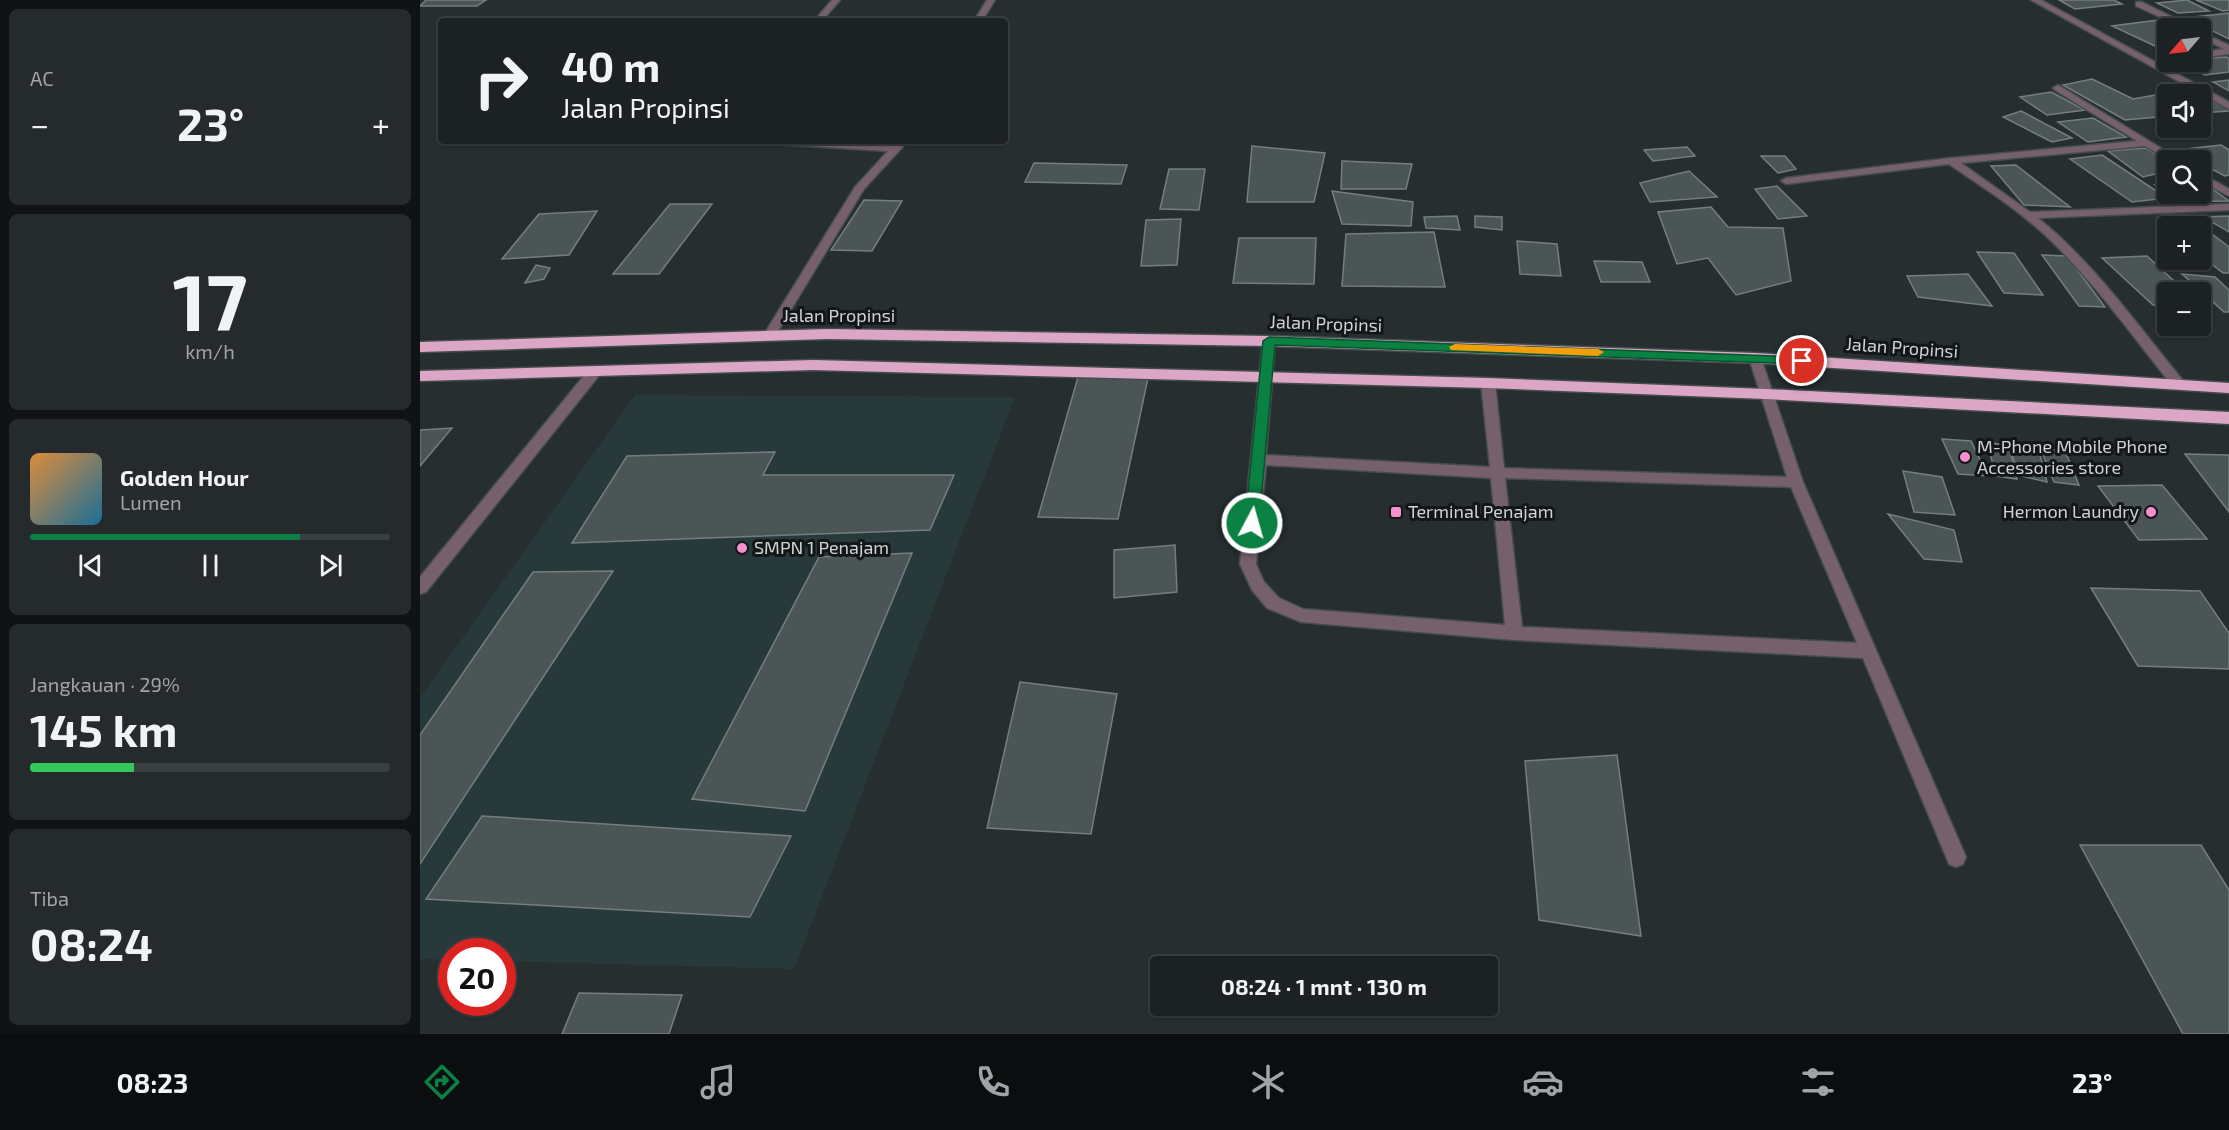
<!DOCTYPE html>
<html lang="id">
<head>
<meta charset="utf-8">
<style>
  :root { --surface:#1c2224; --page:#252a2c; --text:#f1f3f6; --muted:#a0a4a6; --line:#3a3f41; --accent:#0b8043 }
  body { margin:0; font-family:"Exo 2",sans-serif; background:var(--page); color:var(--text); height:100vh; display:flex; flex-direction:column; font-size:22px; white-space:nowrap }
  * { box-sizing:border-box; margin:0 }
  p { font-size:20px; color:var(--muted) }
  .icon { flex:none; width:33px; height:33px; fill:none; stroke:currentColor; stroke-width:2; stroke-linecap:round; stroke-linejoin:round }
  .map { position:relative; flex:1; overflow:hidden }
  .panel { display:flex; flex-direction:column; gap:9px; padding:9px; background:#0f1314; width:420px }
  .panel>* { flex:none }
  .banner { position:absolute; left:18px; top:18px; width:570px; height:126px; border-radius:6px; box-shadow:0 2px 4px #0004,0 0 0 2px var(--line); background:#1c2224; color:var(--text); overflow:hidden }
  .needle { width:39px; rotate:242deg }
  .tools { position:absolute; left:1737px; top:18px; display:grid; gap:12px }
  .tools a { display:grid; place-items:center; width:54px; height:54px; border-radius:6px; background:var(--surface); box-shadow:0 2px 4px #0004,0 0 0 2px var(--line); font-size:30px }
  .speed { position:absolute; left:18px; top:938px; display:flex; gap:12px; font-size:30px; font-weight:700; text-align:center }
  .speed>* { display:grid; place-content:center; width:78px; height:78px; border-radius:50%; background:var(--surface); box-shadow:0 2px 4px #0004,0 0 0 2px var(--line); line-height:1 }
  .speed .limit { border:9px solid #d22; background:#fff; color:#111 }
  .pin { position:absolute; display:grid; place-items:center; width:51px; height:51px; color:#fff; margin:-26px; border:3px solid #fff; border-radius:50%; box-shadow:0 2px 6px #0007 }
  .me { position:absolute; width:66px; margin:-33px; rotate:6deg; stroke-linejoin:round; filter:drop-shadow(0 0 4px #0008) }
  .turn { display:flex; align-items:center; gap:21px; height:126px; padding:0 24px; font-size:27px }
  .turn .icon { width:78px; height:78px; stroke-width:2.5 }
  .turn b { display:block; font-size:42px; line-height:51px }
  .big { font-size:45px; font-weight:700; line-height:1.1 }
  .panel .card { flex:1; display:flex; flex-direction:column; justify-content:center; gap:9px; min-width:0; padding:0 21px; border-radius:9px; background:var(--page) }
  .panel .dial { align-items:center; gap:0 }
  .dial b { font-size:78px; line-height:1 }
  .song { display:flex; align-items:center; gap:18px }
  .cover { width:72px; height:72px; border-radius:9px; background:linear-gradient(135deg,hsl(30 70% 55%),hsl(200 70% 35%)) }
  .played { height:6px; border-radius:3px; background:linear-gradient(90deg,var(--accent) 75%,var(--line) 75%) }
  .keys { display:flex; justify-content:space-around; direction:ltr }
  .heat { display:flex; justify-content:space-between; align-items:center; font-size:33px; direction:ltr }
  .charge { height:9px; border-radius:4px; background:linear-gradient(90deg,#34c759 29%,var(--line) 0) }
  .trip { position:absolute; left:730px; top:956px; width:348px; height:60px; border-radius:6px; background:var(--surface); box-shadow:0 2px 4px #0004,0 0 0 2px var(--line); font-weight:700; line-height:60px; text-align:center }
  .dock { display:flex; height:96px; justify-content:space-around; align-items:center; background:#0b0e0e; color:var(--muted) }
  .dock .icon { width:42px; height:42px }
  .dock .on { color:var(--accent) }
  .dock b { font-size:27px; color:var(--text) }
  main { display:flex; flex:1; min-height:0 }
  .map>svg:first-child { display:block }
</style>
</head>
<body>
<main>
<section class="panel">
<div class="card"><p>AC</p>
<div class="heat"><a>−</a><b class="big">23°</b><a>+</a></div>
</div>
<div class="card dial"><b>17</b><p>km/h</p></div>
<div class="card">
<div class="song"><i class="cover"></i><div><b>Golden Hour</b><p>Lumen</p></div></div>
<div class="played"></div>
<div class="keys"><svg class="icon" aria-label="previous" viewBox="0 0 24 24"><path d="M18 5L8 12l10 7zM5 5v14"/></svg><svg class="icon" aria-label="pause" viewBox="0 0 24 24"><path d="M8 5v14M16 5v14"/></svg><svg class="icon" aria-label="next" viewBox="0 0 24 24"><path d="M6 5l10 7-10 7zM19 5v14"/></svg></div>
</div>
<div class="card"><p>Jangkauan · 29%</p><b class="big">145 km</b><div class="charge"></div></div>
<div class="card"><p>Tiba</p><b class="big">08:24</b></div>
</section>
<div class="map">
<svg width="1809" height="1034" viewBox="0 0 1809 1034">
  <rect width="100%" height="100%" fill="#262e30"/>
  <path fill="#28393c" d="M215,395L595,397L374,969L83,961L82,951H32L31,960L0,959V698Z"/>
  <path fill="#4b5556" stroke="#747e80" stroke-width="1.5" d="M6,0H66L57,6H0Z
    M1639,0H1694L1702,4L1655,9Z
    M1767,0L1789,11L1758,13L1737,3Z
    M1776,0H1809V10L1803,11Z
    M1809,13V39L1766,18Z
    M1738,20L1756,28H1748V52L1692,26Z
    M1806,57L1809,58V72L1785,75L1758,62H1780V59Z
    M1672,79L1713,99L1769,89L1780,94H1748V116L1705,120L1643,85Z
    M1809,80V91L1793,82Z
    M1631,92L1665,110L1627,115L1600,97Z
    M1780,95L1809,109V111L1780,113Z
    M1601,111L1652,138L1632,142L1583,117Z
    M1673,118L1706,137L1668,142L1638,122Z
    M1801,145L1809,150V175L1805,176L1780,163V160L1757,150Z
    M832,146L905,153L894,202H827Z
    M1267,147L1275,156L1233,161L1224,150Z
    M1726,148L1748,161V171L1723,177L1688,151Z
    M1682,155L1747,198L1712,202L1650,159Z
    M1341,156H1365L1376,169L1358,173Z
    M922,161L992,164L986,189H921Z
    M614,163L707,165L701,184L605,182Z
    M1596,165L1650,207L1604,205L1571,166Z
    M749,169H785L779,210L740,209Z
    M1269,171L1297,197L1230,202L1220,183Z
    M1780,180L1809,201L1759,202L1735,185L1748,184V194H1780Z
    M1357,186L1387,216L1358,219L1335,189Z
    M912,191L993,202L991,226L922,224Z
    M444,200L482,201L452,251L411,250Z
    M250,204H292L239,274H193Z
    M1291,207L1308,227L1363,228L1371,281L1316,295L1288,258L1257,264L1238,212Z
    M177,211L149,255L82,259L119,214Z
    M1037,216L1040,230L1006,228L1004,217Z
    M1055,216L1082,217V230L1055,227Z
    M1809,216V232L1783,217Z
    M1771,218L1809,247V273H1803L1780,255V226L1748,227L1739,220Z
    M761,219L757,265L721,266L726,220Z
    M1014,232L1025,287L922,286L926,234Z
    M819,238H896L894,284L813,283Z
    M1097,241L1137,244L1141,276L1100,274Z
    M1557,252L1594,253L1623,295L1584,293Z
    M1622,255L1647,256L1685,307L1659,306Z
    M1727,256L1766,292H1748V305H1733L1682,258Z
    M1174,261L1222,262L1230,282H1181Z
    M116,265L130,268L124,279L105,283Z
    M1548,274L1572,306L1498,297L1487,276Z
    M1762,274L1795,277L1809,290V312H1804Z
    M658,377L728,378L698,519L618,517Z
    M32,428L0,466V430Z
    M1522,439L1551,441L1568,476L1538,474Z
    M1567,442L1589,446L1597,479L1576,476Z
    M1590,445L1619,451L1627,482L1597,475Z
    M1620,448L1645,451L1659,485L1634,482Z
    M355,452L343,475H534L510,530L152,543L207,456Z
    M1765,454L1809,455V512Z
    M1483,471L1522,477L1535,515L1494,512Z
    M1742,485L1787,539L1719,540L1678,486Z
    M1468,514L1534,530L1542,562L1504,559Z
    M755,545L757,592L694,598V550Z
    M492,553L385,811L272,799L399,557Z
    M193,571L0,864V735L113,572Z
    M1671,588L1780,591L1809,633V669L1718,666Z
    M600,682L697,694L671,834L567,828Z
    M1197,755L1221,936L1119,920L1105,761Z
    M62,816L371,836L330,917L6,899Z
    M1660,845H1781L1809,890V1034H1763Z
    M159,993L262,995L249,1034H142Z"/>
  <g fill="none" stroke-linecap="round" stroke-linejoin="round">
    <defs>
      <path id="minor" d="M412,0H420L402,21H394Z
        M567,0H575L562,21H554Z
        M1611,0H1621L1809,102V109Z
        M1716,2H1722L1774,28H1764L1716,6Z
        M1780,32L1809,45V54L1780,58V52L1804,49L1780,37Z
        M1638,85L1760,160H1749L1725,146L1541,163L1610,212L1809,204V210L1618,218C1675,264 1718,326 1765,383L1767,386L1765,389H1755C1713,337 1674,281 1625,235C1596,208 1562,187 1529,164L1366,184L1361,181L1366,178L1531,158L1717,141L1635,90L1633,88Z
        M349,141H399L473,146L478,141H488L444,189L355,336L349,340L343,336L435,187L468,151L354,144Z
        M1780,173L1809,189V196L1780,181Z
        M849,337L855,341L846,455L1070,467L1061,383L1068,379L1075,383L1084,468L1367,477L1329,358L1335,354L1340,355L1383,482L1546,857L1543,864L1536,867L1529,864L1443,658L1094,640L881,622L847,608L832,590L820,564L843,341ZM846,465L1071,478L1085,625L883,609L859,598L844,582L836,564ZM1085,478L1371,487L1437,643L1102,627Z
        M176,366L181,367L182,370L181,373L6,592L0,594V577L171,367Z"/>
      <path id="highway" d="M408,329L849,336L1335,353L1809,383V393L1335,363L849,346L408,339L0,352V342Z
        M393,360L1068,378L1346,389L1809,412V424L1346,399L1068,388L393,370L0,381V371Z"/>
    </defs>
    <use href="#minor" stroke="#444c4e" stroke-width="3"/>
    <use href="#highway" stroke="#444c4e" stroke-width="3"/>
    <use href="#minor" fill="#76606c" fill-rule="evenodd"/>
    <use href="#highway" fill="#dba7c4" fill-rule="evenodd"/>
  </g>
  <path fill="#0b8043" stroke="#07532c" stroke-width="1.5" d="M849,337L1382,357L1388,361L1382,364L855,345L839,523L832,528L825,523L843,341Z"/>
  <path fill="#f59e0b" d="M1035,344L1178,349L1184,352L1178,356L1031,350L1029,347Z"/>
  <g fill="#f790ce" stroke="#121616" stroke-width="2">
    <circle cx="1545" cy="457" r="6"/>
    <rect x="970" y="506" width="12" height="12" rx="3"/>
    <circle cx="1731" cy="512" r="6"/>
    <circle cx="322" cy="548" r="6"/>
  </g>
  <g text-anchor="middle" stroke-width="6" stroke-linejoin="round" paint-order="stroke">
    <g font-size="18" fill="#ced3d4" stroke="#121616">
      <text x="419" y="322">Jalan Propinsi</text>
      <text transform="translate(906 324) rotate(2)" y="6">Jalan Propinsi</text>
      <text transform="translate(1482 348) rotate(4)" y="6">Jalan Propinsi</text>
    </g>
    <g font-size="18" fill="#ced3d4" stroke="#121616" text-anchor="start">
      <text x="1557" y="453">M-Phone Mobile Phone<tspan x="1557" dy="21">Accessories store</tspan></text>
      <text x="988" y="518">Terminal Penajam</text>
      <text x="1719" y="518" text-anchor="end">Hermon Laundry</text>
      <text x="334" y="554">SMPN 1 Penajam</text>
    </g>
  </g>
</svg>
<div class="tools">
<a><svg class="needle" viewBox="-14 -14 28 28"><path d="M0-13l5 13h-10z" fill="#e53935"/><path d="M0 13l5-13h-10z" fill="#a0a4a6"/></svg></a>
<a><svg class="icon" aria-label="sound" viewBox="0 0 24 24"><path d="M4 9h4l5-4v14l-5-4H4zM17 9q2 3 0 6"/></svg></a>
<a><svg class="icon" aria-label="search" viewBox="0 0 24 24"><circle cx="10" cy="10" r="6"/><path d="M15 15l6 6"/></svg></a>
<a>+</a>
<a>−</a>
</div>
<div class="speed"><div class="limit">20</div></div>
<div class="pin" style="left:1382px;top:361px;background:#d93025"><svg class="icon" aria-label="arrive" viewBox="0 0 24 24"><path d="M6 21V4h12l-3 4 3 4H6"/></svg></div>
<svg class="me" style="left:832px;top:523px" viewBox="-20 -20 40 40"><circle r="17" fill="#0b8043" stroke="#fff" stroke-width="3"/><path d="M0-11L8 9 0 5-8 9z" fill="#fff"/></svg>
<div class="trip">08:24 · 1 mnt · 130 m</div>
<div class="banner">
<div class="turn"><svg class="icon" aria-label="right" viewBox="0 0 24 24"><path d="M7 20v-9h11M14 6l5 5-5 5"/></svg><div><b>40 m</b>Jalan Propinsi</div></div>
</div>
</div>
</main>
<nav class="dock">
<b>08:23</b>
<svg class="icon on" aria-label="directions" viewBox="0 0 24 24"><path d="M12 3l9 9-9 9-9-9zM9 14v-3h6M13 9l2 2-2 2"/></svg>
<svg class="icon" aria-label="music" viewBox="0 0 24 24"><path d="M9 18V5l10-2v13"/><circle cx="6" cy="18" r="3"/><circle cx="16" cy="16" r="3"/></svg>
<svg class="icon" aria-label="phone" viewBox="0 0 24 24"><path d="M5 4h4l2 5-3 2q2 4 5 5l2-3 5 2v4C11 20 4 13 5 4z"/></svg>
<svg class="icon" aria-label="climate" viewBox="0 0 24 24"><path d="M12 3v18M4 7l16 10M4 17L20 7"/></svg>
<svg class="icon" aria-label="car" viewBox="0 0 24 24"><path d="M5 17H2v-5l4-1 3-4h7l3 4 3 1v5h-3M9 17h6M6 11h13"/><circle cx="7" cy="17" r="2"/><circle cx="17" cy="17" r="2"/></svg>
<svg class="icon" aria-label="filters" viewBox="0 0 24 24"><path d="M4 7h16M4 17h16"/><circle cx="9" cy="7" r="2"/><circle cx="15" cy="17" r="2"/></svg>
<b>23°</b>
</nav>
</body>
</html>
